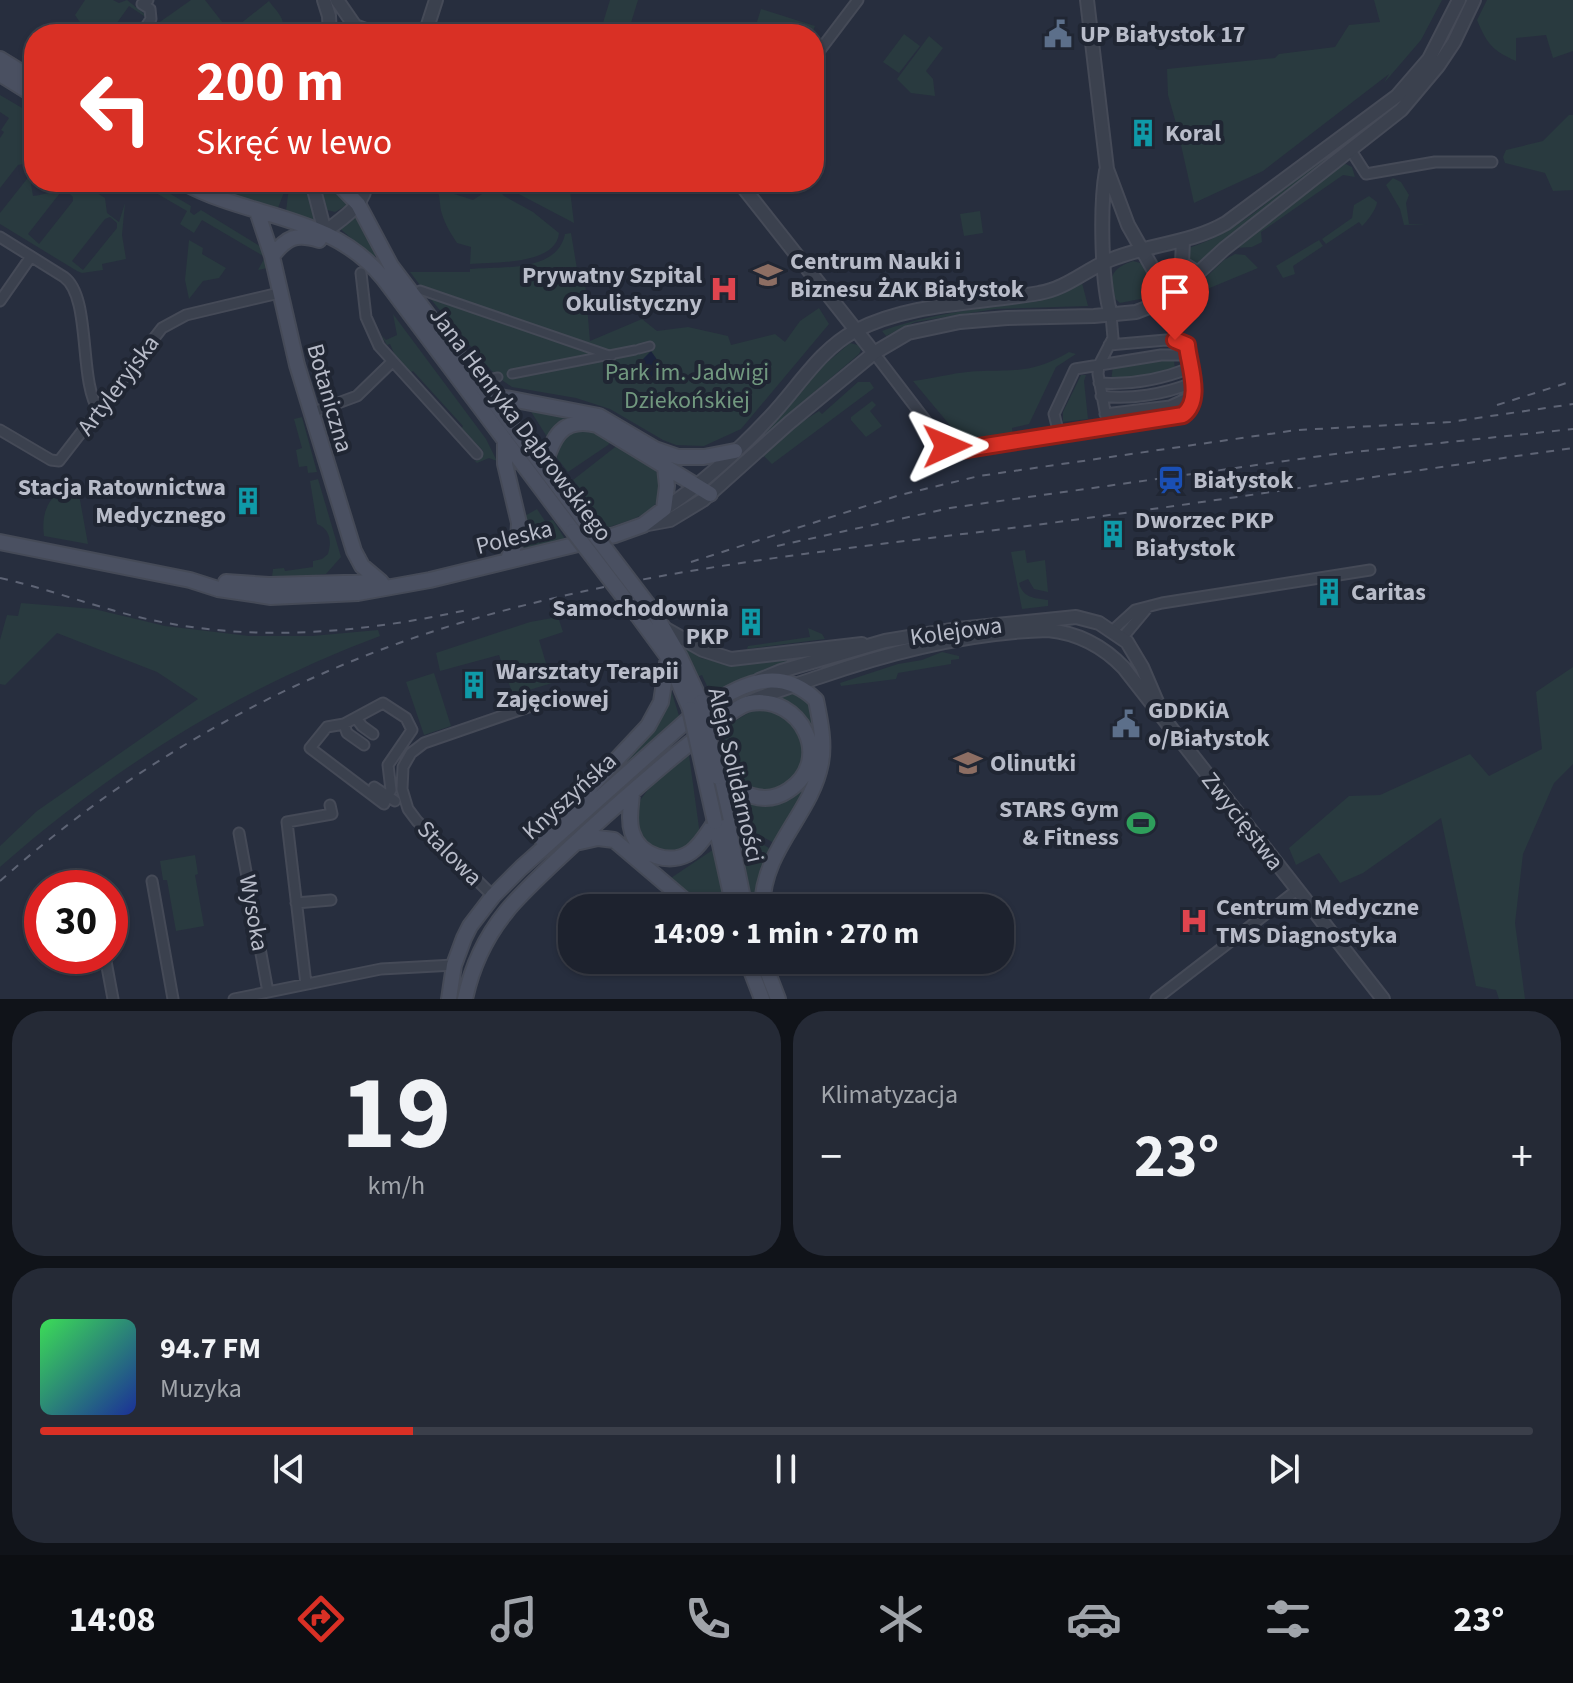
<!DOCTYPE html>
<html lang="pl">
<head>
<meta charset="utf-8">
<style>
  :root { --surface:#1d222e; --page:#252a36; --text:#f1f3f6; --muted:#a0a4aa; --line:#3b3f4a; --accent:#d93025 }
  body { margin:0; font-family:"Source Sans 3",sans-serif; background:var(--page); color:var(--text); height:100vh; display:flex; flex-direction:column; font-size:30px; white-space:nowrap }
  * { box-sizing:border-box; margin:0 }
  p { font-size:26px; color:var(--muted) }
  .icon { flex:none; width:44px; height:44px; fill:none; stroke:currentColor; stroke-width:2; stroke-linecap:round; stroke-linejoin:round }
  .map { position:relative; height:999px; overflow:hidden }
  .panel { display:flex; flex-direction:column; gap:12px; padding:12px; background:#101319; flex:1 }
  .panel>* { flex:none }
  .hud { position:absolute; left:24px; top:24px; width:800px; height:168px; border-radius:32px; box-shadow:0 2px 6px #0004,0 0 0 2px var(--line); background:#d93025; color:#fff; overflow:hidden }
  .speed { position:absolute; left:24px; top:870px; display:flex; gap:16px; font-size:40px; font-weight:700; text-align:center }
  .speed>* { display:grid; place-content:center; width:104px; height:104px; border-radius:50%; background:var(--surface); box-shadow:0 2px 6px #0004,0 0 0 2px var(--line); line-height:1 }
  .speed .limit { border:12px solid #d22; background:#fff; color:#111 }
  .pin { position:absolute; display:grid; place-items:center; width:68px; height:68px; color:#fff; margin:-82px -34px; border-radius:50% 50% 50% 0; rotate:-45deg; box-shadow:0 0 8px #0007 }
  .pin .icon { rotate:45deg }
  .me { position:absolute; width:88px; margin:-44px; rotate:89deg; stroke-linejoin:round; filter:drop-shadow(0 0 6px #0008) }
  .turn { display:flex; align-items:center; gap:28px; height:168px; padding:0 40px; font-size:36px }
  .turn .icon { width:104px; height:104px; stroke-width:2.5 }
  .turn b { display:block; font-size:56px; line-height:68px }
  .big { font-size:60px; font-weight:700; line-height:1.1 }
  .panel .card { flex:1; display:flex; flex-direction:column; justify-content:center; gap:12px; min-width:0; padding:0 28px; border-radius:32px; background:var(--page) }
  .panel .dial { align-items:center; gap:0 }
  .dial b { font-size:104px; line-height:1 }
  .song { display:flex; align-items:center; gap:24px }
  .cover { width:96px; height:96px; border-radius:12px; background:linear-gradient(135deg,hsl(130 70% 55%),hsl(230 70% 35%)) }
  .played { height:8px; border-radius:4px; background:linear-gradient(90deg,var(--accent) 25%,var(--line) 25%) }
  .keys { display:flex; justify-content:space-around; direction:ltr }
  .heat { display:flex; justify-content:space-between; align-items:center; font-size:44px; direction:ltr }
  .panel .tiles { flex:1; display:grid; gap:12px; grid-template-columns:1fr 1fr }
  .card:last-child { grid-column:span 2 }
  .trip { position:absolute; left:558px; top:894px; width:456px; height:80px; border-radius:32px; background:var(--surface); box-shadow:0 2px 6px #0004,0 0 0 2px var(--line); font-weight:700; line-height:80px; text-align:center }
  .tabs { display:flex; height:128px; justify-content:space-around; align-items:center; background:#0c0e12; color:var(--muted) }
  .tabs .icon { width:56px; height:56px }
  .tabs .current { color:var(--accent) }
  .tabs b { font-size:36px; color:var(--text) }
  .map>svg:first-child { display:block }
</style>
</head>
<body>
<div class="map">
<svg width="1573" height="999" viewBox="0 0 1573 999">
  <rect width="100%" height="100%" fill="#272e3e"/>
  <path fill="#293a3f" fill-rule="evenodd" d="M85,0H113L119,3L127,0L147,16V18L129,6L109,34H88L75,15Z
    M191,0H205L230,32L269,1C277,12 288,20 281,34H258L249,24L237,34H169L164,32L150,34L157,24Z
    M610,0H638L630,26H602Z
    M1374,0H1442L1421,40L1384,83L1389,74L1263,171L1194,203L1177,127L1168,95L1167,69L1275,58L1279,54L1335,47L1349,25L1380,22Z
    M1487,0H1573V51L1553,58L1546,35L1516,38V61C1493,51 1487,44 1477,20Z
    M761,9L815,26L812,34H753Z
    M904,34L920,46L899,73L883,62Z
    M929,36L943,48L926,71L933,79L935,96L911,93L897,79Z
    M0,95L34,115V173L30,178L33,196C51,194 67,186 87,182L91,189L105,198L107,213L119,222L125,203L122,235L126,259L102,264L103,270L82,273L77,271L0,224V213L30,175L31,171L23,164L18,165L0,188V138L4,132L1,130L9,118L0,112ZM66,190L73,197V201L39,244L28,234L60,193ZM110,217L117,223V228L83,270L72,261L105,219Z
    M1569,115H1573V190L1553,191L1545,173L1505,163L1503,157L1506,150L1543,141Z
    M1335,149L1337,150L1336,152L1201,264L1197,266L1188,263L1187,250L1189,248C1246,230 1287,182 1335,149Z
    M1346,164L1352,167L1355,177L1343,175L1261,232L1262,242L1252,247L1234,248L1340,165Z
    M1393,178L1401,182L1409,195L1406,203L1409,224H1427L1404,225L1400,209L1386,185Z
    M137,182H150L191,206L190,212L194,215L201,210L263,248L267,268L258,270L265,257L202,220L194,233L180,224L187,211Z
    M216,182H288L278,208L211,191Z
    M295,182H305L316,221L286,211L289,187Z
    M319,182L335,190L349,204L335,212L327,210Z
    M504,182H569L574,223L513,191Z
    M496,187L504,196L533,212L559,233C556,265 495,262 470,264L471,247L457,243C451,234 445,224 442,214C439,205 441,197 436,188L473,200L488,190L494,191Z
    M1369,196L1377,202C1377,208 1367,222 1362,226L1359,222L1326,244L1322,239L1352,218L1354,205Z
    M980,211L983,233L964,236L960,214Z
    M357,215L376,255L373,257L337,226Z
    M571,233L577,269H584L590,341L642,319L657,331L688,327L728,336L731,345L775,334L785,342L800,321L819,308L829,324L741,429L704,446L676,445L663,440L610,409L576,398L512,387C490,373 479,356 463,337C444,316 427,295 410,272H470V269C501,266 557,273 565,234Z
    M189,240L203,248L202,254L226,268L219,278L203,281L189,299L185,280Z
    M1319,240L1323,246L1293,266L1295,274L1283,278L1276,266Z
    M1235,254L1245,255L1258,268L1200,292L1193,290L1224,260Z
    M1133,261L1144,264L1156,287L1145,298L1120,303L1111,295C1110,274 1113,268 1133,261Z
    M1082,283L1088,306L995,309L915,322L886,336L882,331C911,320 944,314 974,309C1013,302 1046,304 1082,283Z
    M393,314L486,439L497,461L489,458L477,463L474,460L477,461L480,459L479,456L483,451L464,431L462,432L460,430L463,426L413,371L409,374L398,363L390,344L387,345L381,335L386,340L397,335Z
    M850,343L858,345L861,350L859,354L753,445L824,365Z
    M1069,352L1076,354L1056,367L1029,424L1012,428L1013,437L1035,431L1036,435L955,445L958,435L913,381C936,378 960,371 983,371C1020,370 1035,372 1069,352Z
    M1174,359L1175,371L1111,380L1113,367Z
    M1081,375H1086L1084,381L1088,419L1063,422V412Z
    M858,382H870L874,388L772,464L764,456L794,427L819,411L822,414Z
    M872,401L876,405L870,411L882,426L866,437L851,420V417Z
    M530,410L578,415L549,440Z
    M302,417L317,472L308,473L307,466L299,467L296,450L302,448L294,419Z
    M587,428L612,440L608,445L568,472L557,458L559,446L567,433Z
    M619,444C629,451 642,458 651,466C658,472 661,480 661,488C660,516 623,522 603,529L581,499L583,492L573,480Z
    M318,479L341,557L326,574L290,578L272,577L273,569L284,568L285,571L313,567V561L322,559L328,554C332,541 330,529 317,524L310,481Z
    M70,486L78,489L88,544L44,536C41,513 48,495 70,486Z
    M537,509L545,521L553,520L565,539L517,550L523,517Z
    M1025,550L1027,563L1045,560L1048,592L1034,589L1028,579L1019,583C1023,598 1034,598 1048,600V606L1022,609L1011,552Z
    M21,603L94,609L165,626L249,636H312L378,630L380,636C240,688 112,768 0,867V846L37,811L198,699L157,672L57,633L5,685L0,684V640L7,615L18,616Z
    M558,617L563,632L539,640L552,683L513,695L499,655L440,671L436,653L530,622Z
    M808,628L822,634L825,639L747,649L748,646L810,637Z
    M679,644L701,658L729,665L853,649L748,678L712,697L702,675L697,677Z
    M942,652L959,656V659L951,660V664L898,673L896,679L841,686L840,683L898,664L922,660Z
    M1573,667V764L1554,783L1523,854L1515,923L1525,999H1499L1496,990L1476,986L1441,818L1363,873L1340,883L1319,853L1296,865L1289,848L1349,796L1380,795L1470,754L1489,776L1542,749L1536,692Z
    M434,673L451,726L424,735L406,682Z
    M671,678L676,687L671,690L680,719L542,847L645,738Z
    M796,690L810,702L819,738L808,789L774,843L745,827L729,793C748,803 761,804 783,800L816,740C808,718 798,707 776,699Z
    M762,709C830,715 805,810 749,788C744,785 737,783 733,778C725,766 724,743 721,729L750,712Z
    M689,755L700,835C686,851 676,853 655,852C650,847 640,840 637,834C621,801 668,773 689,755Z
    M746,834L772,850L758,908H753L738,836Z
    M714,849L728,908H702L668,880Z
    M195,855L198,874L195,875L204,926L176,931L167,880H163L160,861Z"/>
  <path fill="#1b243c" d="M651,351L658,361L654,376L643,381L630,374L634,370L643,371L645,368L643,359Z"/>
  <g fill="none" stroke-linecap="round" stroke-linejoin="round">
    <defs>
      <path id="pedestrian" d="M420,290L612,356
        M639,349L650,346
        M512,374L635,350
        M493,378L498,377"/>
      <path id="minor" d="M141,34L151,19L150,9L142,4L148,0
        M814,58L858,0
        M1350,149L1366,174L1435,162H1492
        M0,237L64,277C92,297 78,381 99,411
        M361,273L366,317L379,346L477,454
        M0,301L30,258
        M874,353L939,438L955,450L1177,417L1189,412L1194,395L1187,345L1166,340L1109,345
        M1099,383C1131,385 1160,380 1190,368
        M1101,396C1130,400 1165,394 1192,383
        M311,413L357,396L392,362
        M1105,414L1170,406L1194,395
        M1108,427L1098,374L1099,365L1113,338L1111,315
        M0,430L51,460L59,461L162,328L186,315L279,293
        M1059,434L1054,414L1075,369L1161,355H1188
        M1113,630L1135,610L1162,603L1370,570
        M1123,637L1148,607
        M383,703L406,718L412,730L388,765L391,790L384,804L310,748L327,727L344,724Z
        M356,718L362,726L373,734
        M344,724L347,733L364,745
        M374,787L395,801
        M239,833L268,992
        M152,881L173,999
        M493,896L417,821L408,809L402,789L403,767L411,753L424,743L540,703
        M296,903L331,900
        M105,956L113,999
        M306,984L287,822L332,814L330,805
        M234,999L381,969L454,965
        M1156,999L1297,890"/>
      <path id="tertiary" d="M324,0L329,16L330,34
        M337,0L355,26L357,34
        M1087,0L1107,169L1128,225L1170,299
        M355,26L376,34
        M341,34L355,26
        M425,34L436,0
        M1106,171C1100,205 1101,282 1111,315
        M312,182L325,232C342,218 365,206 366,182
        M739,182L874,353
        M1183,241L1182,263L1198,273
        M664,509C702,484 737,452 769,418C797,389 819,350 855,331C910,302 979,304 1039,293C1064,289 1082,273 1105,262C1144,244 1188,245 1226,223L1397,96L1429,59L1459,0
        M643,525L670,520L703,500L789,423L874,353L908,333L960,322L1007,318L1094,316L1136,312L1170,299L1224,249L1401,110L1438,66L1454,42L1474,0
        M664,628L703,650L731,659L862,644
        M759,680L781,671L885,641L958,629L1076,617L1099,623L1127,642L1142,667L1163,716
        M749,702C772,692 795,685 819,677C893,651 969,632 1048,630C1078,633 1103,646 1124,668L1383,999"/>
      <path id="secondary" d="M0,59L34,80
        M0,74L34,95
        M183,182C252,220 330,213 384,279L573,531
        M337,182L358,204L391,266L588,526
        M257,211L272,256L297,365L354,551L362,566L381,582
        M272,256C287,237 296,233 319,240
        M490,395L599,416L655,449L678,457H704L735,451
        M505,440V464L519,523L518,538L507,561
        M544,468C552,438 562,416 597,425L710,494
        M0,542L190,580L218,589L271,597L358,593L430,580L615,535L643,525L664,509L667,486L665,467
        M226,582L269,585L381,582
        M655,614L680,657L701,702
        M638,616L668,657L690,709
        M718,777L745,908
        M632,794C631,806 628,820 632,832C639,856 671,866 691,852C701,845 708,832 715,822
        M715,822L734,908
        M542,839L648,726L661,702L668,657
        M580,842L598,838L614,840L694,908
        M747,960L762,999
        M763,960L778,999
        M449,999L454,965L464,938L470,926L493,896L521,868L693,715C734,690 774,660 816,700C820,720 825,743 821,763C811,816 763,847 762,908
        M465,999C472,966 485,938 506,912C530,880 720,708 750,703C801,694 834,760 789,790C763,808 740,792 718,777"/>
    </defs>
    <use href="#pedestrian" stroke="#454a57" stroke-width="11"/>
    <use href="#minor" stroke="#454a57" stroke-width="13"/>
    <use href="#tertiary" stroke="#454a57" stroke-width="16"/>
    <use href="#secondary" stroke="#454a57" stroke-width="18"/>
    <use href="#pedestrian" stroke="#3b414e" stroke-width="7"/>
    <use href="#minor" stroke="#3b414e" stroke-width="9"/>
    <use href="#tertiary" stroke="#3b414e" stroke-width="12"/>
    <use href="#secondary" stroke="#4a5061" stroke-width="14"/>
    <path stroke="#5e6475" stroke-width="2" stroke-dasharray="8 8" stroke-linecap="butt" d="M1497,405L1573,381
      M777,546L950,508L1335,454L1573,429
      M691,562L900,495L979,476L1297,430L1450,422L1573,404
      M0,578C50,589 97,608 147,619C255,643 360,633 467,610
      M0,881C136,760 295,671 470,620C649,568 836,550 1020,527C1205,503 1389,474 1573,448"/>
    <defs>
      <path id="secondary-bridge" d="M588,526L655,614
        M573,531L638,616
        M701,702L718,777
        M690,709L715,822"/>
    </defs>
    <use href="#secondary-bridge" stroke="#454a57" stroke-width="18" stroke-linecap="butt"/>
    <use href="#secondary-bridge" stroke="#4a5061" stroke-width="14"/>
  </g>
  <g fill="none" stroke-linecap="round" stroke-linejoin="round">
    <defs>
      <path id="route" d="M947,446L960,450L1183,415C1203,400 1189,366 1187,345L1175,340"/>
    </defs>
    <use href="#route" stroke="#8d1f18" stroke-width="20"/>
    <use href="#route" stroke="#d93025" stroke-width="14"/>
  </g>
  <defs>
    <symbol id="civic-bare" viewBox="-9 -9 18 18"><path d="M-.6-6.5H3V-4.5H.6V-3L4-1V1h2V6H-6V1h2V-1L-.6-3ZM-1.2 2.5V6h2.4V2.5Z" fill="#5c6f8a" stroke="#202633" stroke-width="2.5" paint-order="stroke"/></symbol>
    <symbol id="building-bare" viewBox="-9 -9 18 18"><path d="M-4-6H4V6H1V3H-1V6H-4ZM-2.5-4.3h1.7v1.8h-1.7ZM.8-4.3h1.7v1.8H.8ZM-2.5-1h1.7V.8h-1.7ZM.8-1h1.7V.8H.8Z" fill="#0f9aa8" stroke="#202633" stroke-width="2.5" paint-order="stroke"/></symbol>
    <symbol id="university-bare" viewBox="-9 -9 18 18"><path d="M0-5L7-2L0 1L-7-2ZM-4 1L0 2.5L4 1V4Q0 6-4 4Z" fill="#8d6e63" stroke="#202633" stroke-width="2.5" paint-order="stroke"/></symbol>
    <symbol id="hospital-bare" viewBox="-9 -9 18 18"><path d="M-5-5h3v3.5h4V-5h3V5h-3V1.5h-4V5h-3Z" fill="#e0444e" stroke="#202633" stroke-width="2.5" paint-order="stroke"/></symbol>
    <symbol id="station-bare" viewBox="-9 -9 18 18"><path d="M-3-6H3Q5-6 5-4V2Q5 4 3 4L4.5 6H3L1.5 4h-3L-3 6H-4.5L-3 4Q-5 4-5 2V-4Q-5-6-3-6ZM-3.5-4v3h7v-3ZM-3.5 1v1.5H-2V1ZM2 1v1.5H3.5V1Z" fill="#1a4fb4" stroke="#202633" stroke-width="2.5" paint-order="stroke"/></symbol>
    <symbol id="school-bare" viewBox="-9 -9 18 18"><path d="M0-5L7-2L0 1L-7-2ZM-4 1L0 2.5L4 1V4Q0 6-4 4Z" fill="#8d6e63" stroke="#202633" stroke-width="2.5" paint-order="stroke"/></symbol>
    <symbol id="stadium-bare" viewBox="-9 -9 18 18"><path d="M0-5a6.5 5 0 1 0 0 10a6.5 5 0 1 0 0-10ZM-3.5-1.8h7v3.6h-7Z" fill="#2e9e5b" stroke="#202633" stroke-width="2.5" paint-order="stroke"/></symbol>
  </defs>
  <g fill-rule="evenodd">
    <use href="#civic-bare" x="1038" y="14" width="40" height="40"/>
    <use href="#building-bare" x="1123" y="113" width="40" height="40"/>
    <use href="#university-bare" x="748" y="255" width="40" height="40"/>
    <use href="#hospital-bare" x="704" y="269" width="40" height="40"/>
    <use href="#station-bare" x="1151" y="460" width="40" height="40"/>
    <use href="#building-bare" x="228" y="481" width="40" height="40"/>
    <use href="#building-bare" x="1093" y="514" width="40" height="40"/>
    <use href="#building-bare" x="1309" y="572" width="40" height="40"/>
    <use href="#building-bare" x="731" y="602" width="40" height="40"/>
    <use href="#building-bare" x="454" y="665" width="40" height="40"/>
    <use href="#civic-bare" x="1106" y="704" width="40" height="40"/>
    <use href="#school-bare" x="948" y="743" width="40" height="40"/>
    <use href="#stadium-bare" x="1121" y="803" width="40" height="40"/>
    <use href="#hospital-bare" x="1174" y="901" width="40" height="40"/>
  </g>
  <g text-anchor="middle" stroke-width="8" stroke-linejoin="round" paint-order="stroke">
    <g font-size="24" font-weight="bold" fill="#b8bcc9" stroke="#202633" text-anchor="start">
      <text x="1080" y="42">UP Białystok 17</text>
      <text x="1165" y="141">Koral</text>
      <text x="790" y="269">Centrum Nauki i<tspan x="790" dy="28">Biznesu ŻAK Białystok</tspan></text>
      <text x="702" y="283" text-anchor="end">Prywatny Szpital<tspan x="702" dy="28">Okulistyczny</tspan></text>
      <text x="1193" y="488">Białystok</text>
      <text x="226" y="495" text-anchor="end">Stacja Ratownictwa<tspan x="226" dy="28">Medycznego</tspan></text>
      <text x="1135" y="528">Dworzec PKP<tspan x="1135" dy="28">Białystok</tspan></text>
      <text x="1351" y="600">Caritas</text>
      <text x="729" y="616" text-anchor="end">Samochodownia<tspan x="729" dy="28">PKP</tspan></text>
      <text x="496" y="679">Warsztaty Terapii<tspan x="496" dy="28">Zajęciowej</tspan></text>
      <text x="1148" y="718">GDDKiA<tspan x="1148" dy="28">o/Białystok</tspan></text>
      <text x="990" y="771">Olinutki</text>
      <text x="1119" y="817" text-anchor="end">STARS Gym<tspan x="1119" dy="28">&amp; Fitness</tspan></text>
      <text x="1216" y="915">Centrum Medyczne<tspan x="1216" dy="28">TMS Diagnostyka</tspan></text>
    </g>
    <g font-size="24" fill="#71987f" stroke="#202633">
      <text x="687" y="380">Park im. Jadwigi<tspan x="687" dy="28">Dziekońskiej</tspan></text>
    </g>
    <g font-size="24" fill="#b8bcc9" stroke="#202633">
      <text transform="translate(118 385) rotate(-53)" y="8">Artyleryjska</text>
      <text transform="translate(330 398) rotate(74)" y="8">Botaniczna</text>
      <text transform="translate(521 424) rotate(53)" y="8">Jana Henryka Dąbrowskiego</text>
      <text transform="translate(514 537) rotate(-14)" y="8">Poleska</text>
      <text transform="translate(956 631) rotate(-8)" y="8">Kolejowa</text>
      <text transform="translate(736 775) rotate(77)" y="8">Aleja Solidarności</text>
      <text transform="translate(569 796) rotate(-42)" y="8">Knyszyńska</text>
      <text transform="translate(1243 821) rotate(52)" y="8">Zwycięstwa</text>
      <text transform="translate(450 853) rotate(45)" y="8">Stalowa</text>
      <text transform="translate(254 913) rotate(80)" y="8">Wysoka</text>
    </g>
  </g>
</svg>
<div class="speed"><div class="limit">30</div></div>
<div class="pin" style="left:1175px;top:340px;background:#d93025"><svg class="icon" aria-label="arrive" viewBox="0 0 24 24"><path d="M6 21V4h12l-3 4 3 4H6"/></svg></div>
<svg class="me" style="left:947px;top:446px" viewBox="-20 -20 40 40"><path d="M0-17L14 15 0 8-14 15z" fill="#d93025" stroke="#fff" stroke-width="4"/></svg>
<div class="trip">14:09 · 1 min · 270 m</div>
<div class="hud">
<div class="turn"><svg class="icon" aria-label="left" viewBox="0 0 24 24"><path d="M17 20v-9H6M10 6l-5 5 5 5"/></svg><div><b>200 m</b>Skręć w lewo</div></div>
</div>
</div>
<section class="panel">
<div class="tiles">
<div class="card dial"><b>19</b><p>km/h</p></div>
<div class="card"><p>Klimatyzacja</p>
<div class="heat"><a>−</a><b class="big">23°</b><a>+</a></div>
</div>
<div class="card">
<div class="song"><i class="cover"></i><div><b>94.7 FM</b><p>Muzyka</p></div></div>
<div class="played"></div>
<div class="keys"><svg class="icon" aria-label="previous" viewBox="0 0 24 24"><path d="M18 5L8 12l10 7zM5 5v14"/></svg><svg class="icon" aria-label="pause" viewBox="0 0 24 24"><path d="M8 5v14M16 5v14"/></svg><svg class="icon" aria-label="next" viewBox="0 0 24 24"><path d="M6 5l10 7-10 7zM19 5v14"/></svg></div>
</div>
</div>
</section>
<nav class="tabs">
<b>14:08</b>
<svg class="icon current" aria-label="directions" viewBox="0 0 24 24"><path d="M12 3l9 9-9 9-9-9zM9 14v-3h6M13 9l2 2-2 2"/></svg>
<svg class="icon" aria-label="music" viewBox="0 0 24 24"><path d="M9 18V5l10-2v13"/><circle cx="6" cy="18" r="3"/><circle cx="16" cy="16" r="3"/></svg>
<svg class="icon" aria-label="phone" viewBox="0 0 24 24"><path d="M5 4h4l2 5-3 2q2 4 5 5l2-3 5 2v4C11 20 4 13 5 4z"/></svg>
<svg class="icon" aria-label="climate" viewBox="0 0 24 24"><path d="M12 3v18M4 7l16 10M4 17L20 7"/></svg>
<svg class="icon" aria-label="car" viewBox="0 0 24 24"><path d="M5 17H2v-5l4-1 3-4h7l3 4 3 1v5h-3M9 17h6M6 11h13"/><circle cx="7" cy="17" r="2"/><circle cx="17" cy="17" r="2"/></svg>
<svg class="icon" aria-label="filters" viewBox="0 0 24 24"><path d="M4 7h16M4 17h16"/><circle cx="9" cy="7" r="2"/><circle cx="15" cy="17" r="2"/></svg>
<b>23°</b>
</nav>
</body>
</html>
